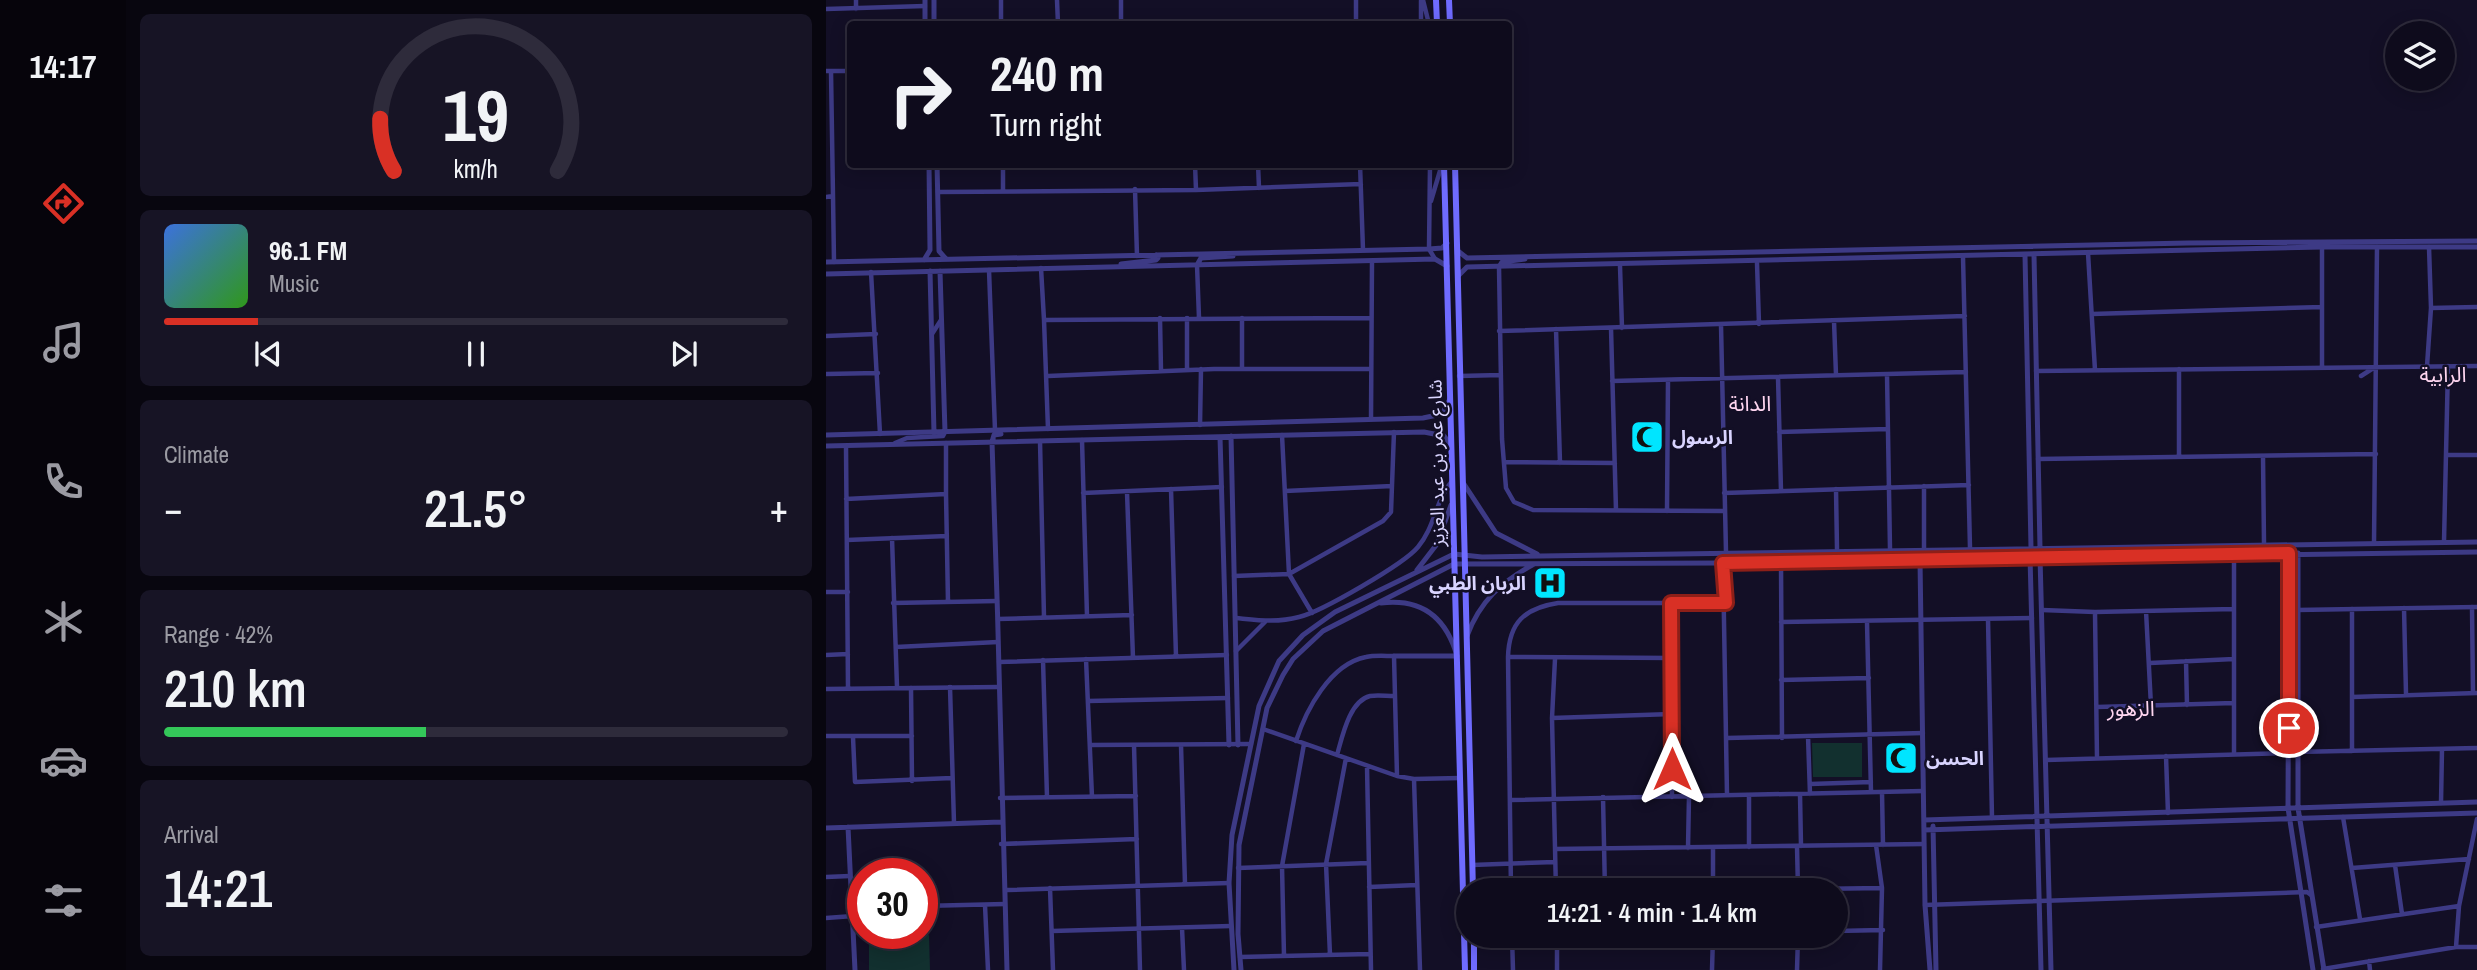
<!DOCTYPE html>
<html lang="en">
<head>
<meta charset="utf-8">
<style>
  :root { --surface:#0e0b1c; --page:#171425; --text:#f1f3f6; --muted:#9b9ba3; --line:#2e2b3b; --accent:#d93025 }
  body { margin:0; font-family:"Archivo Narrow","Noto Sans Arabic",sans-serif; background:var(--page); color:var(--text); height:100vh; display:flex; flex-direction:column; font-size:26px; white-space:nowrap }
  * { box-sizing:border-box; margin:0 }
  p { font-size:23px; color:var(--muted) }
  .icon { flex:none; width:38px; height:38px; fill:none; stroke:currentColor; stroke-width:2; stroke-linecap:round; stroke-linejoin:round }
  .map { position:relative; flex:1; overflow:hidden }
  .panel { display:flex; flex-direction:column; gap:14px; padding:14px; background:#08060f; width:700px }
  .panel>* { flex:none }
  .top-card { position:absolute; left:21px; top:21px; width:665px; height:147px; border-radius:7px; box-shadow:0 4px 18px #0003,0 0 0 2px var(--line); background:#0e0b1c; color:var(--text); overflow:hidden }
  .fabs { position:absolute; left:1559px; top:21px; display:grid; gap:14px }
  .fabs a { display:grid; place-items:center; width:70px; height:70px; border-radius:50%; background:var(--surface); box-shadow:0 4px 18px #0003,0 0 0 2px var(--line); font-size:35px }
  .speed { position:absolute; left:21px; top:858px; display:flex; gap:14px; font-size:35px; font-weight:700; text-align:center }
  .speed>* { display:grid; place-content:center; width:91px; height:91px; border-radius:50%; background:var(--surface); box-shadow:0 4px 18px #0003,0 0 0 2px var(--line); line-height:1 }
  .speed .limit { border:10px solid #d22; background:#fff; color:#111 }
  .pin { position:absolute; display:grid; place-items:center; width:60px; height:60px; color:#fff; margin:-30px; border:4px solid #fff; border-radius:50%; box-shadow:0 2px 7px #0007 }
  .me { position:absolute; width:77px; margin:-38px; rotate:0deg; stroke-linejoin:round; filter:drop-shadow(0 0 5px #0008) }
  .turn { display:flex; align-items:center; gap:24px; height:147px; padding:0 28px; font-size:32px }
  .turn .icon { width:91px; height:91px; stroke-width:2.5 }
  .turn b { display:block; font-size:49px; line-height:60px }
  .big { font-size:52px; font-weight:600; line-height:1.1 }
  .panel .tile { flex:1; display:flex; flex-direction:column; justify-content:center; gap:10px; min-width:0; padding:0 24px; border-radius:10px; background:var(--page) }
  .panel .dial { align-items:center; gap:0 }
  .dial svg { height:182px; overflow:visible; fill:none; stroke:var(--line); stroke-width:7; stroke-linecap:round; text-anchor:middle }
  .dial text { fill:var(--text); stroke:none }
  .song { display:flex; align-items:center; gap:21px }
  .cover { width:84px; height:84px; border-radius:10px; background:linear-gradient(135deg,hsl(220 70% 55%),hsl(110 70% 35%)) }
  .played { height:7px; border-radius:4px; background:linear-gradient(90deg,var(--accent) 15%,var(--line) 15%) }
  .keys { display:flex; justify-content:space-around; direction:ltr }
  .heat { display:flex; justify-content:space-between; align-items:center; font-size:38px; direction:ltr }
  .charge { height:10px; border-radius:5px; background:linear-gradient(90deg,#34c759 42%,var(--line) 0) }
  .trip { position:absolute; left:630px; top:878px; width:392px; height:70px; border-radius:35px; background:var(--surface); box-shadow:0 4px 18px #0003,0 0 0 2px var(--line); font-weight:600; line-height:70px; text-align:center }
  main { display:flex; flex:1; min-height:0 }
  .tab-bar { display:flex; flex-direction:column; width:126px; justify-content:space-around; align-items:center; background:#06040b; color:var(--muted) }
  .tab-bar .icon { width:49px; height:49px }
  .tab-bar .current { color:var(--accent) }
  .tab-bar b { font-size:32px; color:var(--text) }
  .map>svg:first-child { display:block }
</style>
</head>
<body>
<main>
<nav class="tab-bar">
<b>14:17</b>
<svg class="icon current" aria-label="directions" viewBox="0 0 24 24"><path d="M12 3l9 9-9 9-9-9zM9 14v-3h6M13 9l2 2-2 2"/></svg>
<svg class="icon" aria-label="music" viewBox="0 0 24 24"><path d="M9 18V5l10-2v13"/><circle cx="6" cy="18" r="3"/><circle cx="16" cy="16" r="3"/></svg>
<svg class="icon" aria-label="phone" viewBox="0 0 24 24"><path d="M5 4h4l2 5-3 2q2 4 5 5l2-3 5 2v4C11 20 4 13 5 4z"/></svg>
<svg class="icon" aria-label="climate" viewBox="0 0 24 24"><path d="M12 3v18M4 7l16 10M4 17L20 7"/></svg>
<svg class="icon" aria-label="car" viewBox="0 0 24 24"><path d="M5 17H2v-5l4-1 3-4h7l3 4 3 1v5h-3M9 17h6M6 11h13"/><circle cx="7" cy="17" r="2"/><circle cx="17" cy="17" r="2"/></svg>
<svg class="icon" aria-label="filters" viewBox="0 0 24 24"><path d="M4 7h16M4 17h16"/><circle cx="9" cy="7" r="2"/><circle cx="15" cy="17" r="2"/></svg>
</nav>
<section class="panel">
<div class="tile dial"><svg viewBox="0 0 100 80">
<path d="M14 69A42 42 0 1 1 86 69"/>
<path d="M14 69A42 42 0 0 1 8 46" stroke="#d93025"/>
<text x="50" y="56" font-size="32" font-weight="700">19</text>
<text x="50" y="72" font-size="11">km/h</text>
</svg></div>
<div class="tile">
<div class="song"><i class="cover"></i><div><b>96.1 FM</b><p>Music</p></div></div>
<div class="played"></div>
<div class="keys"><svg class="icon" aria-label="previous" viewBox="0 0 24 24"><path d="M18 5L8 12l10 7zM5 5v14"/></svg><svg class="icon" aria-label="pause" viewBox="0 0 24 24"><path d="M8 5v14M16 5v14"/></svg><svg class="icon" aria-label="next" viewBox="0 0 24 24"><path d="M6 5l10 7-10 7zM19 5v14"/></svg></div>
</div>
<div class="tile"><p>Climate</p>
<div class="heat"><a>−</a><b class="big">21.5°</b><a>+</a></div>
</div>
<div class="tile"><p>Range · 42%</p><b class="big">210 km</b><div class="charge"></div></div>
<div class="tile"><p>Arrival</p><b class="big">14:21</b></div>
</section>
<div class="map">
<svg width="1651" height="970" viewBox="0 0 1651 970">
  <rect width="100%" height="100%" fill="#130f26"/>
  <path fill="#12302f" d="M986,743H1036V777H987Z
    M103,935L104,970H43V936Z"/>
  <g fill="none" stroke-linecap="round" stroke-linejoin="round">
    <path stroke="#3d3a85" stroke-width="4.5" d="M30,0V9
      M175,0V24
      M231,0L232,24
      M530,0V24
      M597,0L603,24
      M595,1V24
      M0,9L99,6
      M295,24V0
      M0,71H24
      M5,71L7,196
      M369,164L370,190
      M432,164L433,188
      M534,164L537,250
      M604,164L603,249L609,259
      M309,189L311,256
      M177,191V164
      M112,192L370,190L535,184
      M0,197L7,196L8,262
      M605,201L616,164
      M1496,247V368
      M1262,253L1269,370
      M1137,257L1144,548
      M931,263L933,324
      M371,265L373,318
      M794,266L796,328
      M673,267L676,439L680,488L688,502L707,510L898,511
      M215,268L218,320
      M163,270L169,430
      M45,272L54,434
      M1605,308L1651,307
      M1266,314L1496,307
      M334,318L335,371
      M416,318V369
      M1008,321L1010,375
      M895,325L900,552
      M785,328L790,510
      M730,329L734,463
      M673,331L1139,316
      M106,334L115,320
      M0,336L50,334
      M1601,366L1605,308L1603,247
      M361,370V318
      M1210,371L1651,366
      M0,374L52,373
      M1061,374L1064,549
      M222,376L388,369H545
      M633,376L675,375
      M1535,376L1549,367
      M952,377L955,491
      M786,381L1140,372
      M545,419L546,261
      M374,425L375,369
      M222,429L218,320L545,318
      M953,432L1062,429
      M456,435L463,574L486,613
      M256,440L261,616
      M214,441L218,617
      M69,443L81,438L117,436L119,432
      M20,446L22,688
      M1620,455H1651
      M1437,456L1438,544
      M1353,457V369
      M1212,459L1550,454
      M678,462L789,463
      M345,489L350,656
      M1010,489L1011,549
      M459,491L566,486
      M301,492L307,658
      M257,493L396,487
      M898,493L1143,485
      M120,494V443
      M20,499L120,494L122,602
      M841,511L842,380
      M66,538L71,687
      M21,540L121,536
      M1618,542L1622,366
      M1548,543L1551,247
      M1098,548V486
      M1408,554V754
      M955,562L956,738
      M897,563L901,795
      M408,576L463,574L557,521L565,512L568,432
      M0,592H22
      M67,603L171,601
      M845,603L846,797
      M1646,607L1647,693
      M1578,608L1580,694
      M1526,609V751
      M1216,610L1269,612L1408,609
      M1471,610L1651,607
      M1320,611L1325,706
      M1269,612L1271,758
      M410,618C431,620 451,623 473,617C495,612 578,564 592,547C609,527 609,501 626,481
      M172,619L306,615
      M1162,619L1166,818
      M955,622L1206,618
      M1041,622L1045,792
      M70,647L172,642
      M410,651L439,622
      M0,655L22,654
      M682,657L845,658
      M260,659L266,797
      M729,659L726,718L730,891
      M217,660L221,797
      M1360,661L1361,705
      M173,662L401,655
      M1324,663L1408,659
      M955,680L1043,678
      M124,687L128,823
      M85,688L86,781
      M0,689L173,687
      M1526,697L1651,693
      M262,701L402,698
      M1271,707L1408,703
      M726,718L846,714
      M437,729L571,776L588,779L634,778
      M0,736H86
      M982,736L984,794
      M27,737L29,782L126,778
      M901,738L1097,733
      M470,741C480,710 504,664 540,657C548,655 559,656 568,656L571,776
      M264,745L425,744
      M308,745L314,970
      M355,745L359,884
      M1470,752L1651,748
      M511,755C516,738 523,701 544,696C551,695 560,696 568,696
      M1340,756L1342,813
      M1220,760L1463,753
      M541,766L545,970
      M588,779L594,970
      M984,784L1045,782
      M1056,792L1057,845
      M974,794L975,846
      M923,795V847
      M777,797L779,891
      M174,798L310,796
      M684,800L1097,791
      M1615,803L1616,749
      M1517,817L1534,919
      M175,844L311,839
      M1050,845L1056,888L1054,970
      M971,846L972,890
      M862,848L863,796
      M729,849L1098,844
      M646,865L729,862
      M1569,865L1576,914
      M412,868L542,863
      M1526,868L1643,859
      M0,877L24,876
      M543,887L591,885
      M224,888L227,970
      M181,890L403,883
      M887,890V847
      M685,891L682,657C683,622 699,608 732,603H900
      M832,891L1056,888
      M159,905L162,970
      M1099,905L1481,892L1485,895
      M96,906L179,904
      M26,910L37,909
      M0,918L27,916
      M1490,927L1633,906
      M356,928L358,970
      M226,931L405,926
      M1010,931L1057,930
      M686,936L687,970
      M731,936V970
      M1630,947L1633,906L1651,819
      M504,955L500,864L520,758
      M458,956L456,866L478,744
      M414,957L544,954
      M1543,961L1544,970
      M1497,969L1630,947H1651
      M886,970L887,936
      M971,970L972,936"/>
    <path stroke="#3d3a85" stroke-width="5" d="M99,0V24
      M108,0V24
      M111,164L113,251L120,259
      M632,251L641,258L1362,243L1651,241
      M1199,255L1205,548
      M1208,255L1214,548
      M98,260L104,250L103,164
      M0,262L603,249L616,248L621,243
      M295,264L330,260L332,258L330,255
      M371,265L375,258L407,256
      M673,267L676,262L699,259
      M104,271L108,433
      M114,271L119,432
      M0,274L609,259L621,266
      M632,276L641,267L1496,247H1651
      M175,434L168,435L166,442C172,618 177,795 181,970
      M0,435L597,418L616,414L624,399
      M405,436L412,745
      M394,437L403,745
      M0,446L598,432L618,436L625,445
      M638,484L670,533L711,554
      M1463,553L1462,808L1487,970
      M1472,553V808L1498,970
      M1204,557L1215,970
      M1214,557L1225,970
      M1094,560L1099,905L1104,970
      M591,570L611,544L625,505
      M555,603C596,598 620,617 631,656H568
      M641,636C654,601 675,582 708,564
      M1098,820L1651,802
      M1107,826L1110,970
      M22,827L29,970
      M0,828L175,822
      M1098,830L1651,813
      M408,970L403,883L406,835L433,706L453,661L477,635L509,612L628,554L656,557L1651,542
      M415,970L412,934L413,845L441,708L457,675L467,659L497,631L628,564L897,563L1651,552"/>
    <path stroke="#6f6bff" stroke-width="6" d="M610,0L611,24
      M623,0L624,24
      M618,164L639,970
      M629,164L647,891
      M648,936V970"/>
  </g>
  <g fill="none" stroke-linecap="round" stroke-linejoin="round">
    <defs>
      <path id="route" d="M846,769L845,603H900L897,563L1463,553V728"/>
    </defs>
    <use href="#route" stroke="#8d1f18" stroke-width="18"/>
    <use href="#route" stroke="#d93025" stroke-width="12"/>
  </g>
  <defs>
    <symbol id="mosque-square" viewBox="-11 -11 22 22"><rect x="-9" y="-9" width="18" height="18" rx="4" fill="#00e5ff" stroke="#130f26"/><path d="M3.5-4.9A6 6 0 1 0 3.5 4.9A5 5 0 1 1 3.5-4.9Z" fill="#111"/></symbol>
    <symbol id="hospital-square" viewBox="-11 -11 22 22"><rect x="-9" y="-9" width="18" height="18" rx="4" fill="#00e5ff" stroke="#130f26"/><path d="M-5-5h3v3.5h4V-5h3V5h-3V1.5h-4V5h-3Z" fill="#111"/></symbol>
  </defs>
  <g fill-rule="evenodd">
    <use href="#mosque-square" x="802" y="418" width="38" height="38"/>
    <use href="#hospital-square" x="705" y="564" width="38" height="38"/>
    <use href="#mosque-square" x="1056" y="739" width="38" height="38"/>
  </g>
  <g text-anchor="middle" stroke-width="5" stroke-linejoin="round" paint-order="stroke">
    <g font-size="19" font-weight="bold" fill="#d9d4ff" stroke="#130f26" text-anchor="start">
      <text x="846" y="444">الرسول</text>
      <text x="700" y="590" text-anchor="end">الربان الطبي</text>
      <text x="1100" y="765">الحسن</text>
    </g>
    <g font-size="19" fill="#d9d4ff" stroke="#130f26">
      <text transform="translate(610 463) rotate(-91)" y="7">شارع عمر بن عبد العزيز</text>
    </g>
    <g font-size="21" fill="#ffd6f0" stroke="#130f26">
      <text x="1617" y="382">الرابية</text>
      <text x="924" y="411">الدانة</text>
      <text x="1305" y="716">الزهور</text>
    </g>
  </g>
</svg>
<div class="fabs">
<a><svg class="icon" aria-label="layers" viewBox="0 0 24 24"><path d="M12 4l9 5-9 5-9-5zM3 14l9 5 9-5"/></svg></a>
</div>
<div class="speed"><div class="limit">30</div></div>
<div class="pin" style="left:1463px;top:728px;background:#d93025"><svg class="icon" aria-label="arrive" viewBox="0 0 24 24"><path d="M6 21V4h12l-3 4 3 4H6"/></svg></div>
<svg class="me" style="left:846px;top:769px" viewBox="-20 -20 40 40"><path d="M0-17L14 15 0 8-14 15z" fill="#d93025" stroke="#fff" stroke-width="4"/></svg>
<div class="trip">14:21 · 4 min · 1.4 km</div>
<div class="top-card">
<div class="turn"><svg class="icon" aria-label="right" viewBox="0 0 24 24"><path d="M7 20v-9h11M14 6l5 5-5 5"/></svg><div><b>240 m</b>Turn right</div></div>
</div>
</div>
</main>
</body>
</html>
